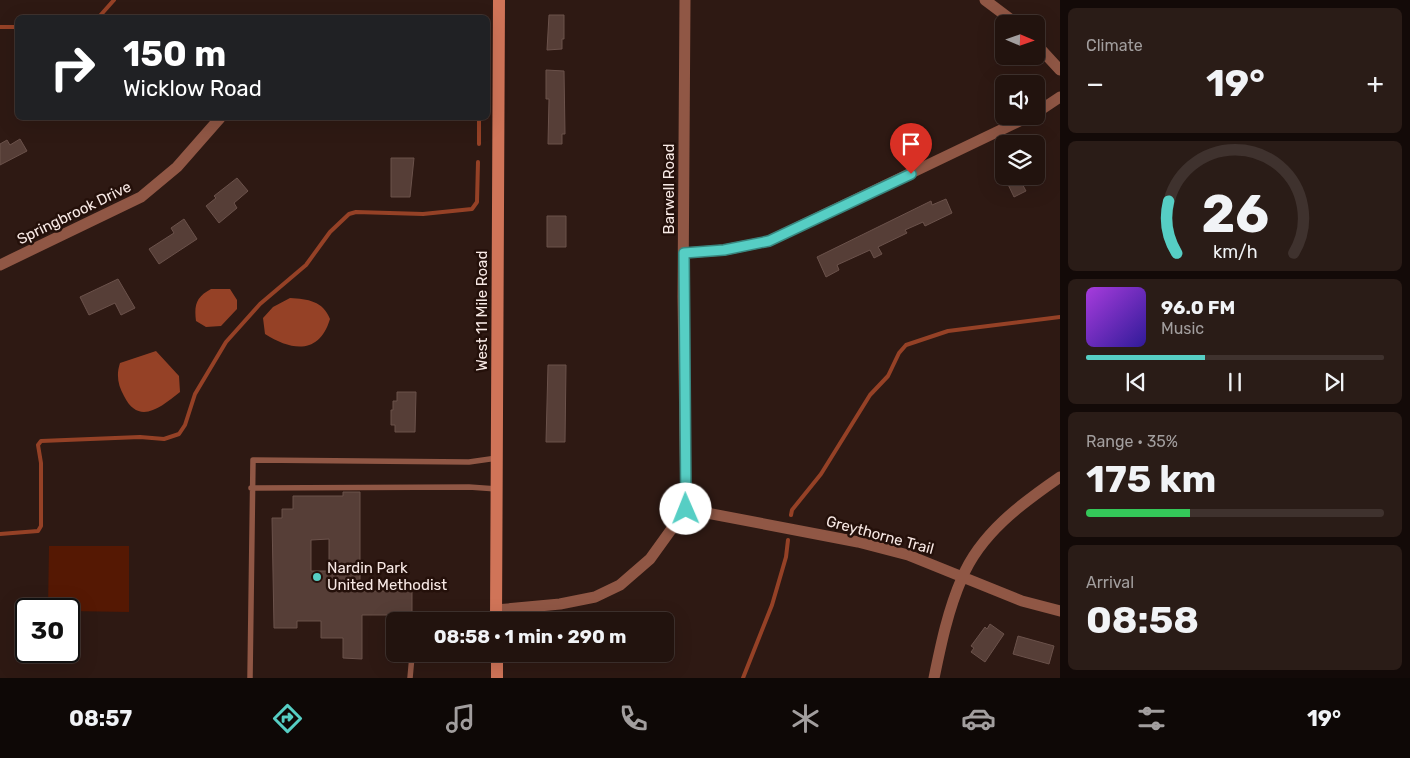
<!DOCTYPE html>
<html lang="en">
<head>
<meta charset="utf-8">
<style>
  :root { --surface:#22130e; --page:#2a1c17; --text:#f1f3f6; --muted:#a29e9e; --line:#3f322e; --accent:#56cec4 }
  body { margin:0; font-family:Rubik,sans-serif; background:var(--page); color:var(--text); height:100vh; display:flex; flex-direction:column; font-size:19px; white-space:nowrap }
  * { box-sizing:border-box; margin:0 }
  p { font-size:16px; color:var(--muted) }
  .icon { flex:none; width:28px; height:28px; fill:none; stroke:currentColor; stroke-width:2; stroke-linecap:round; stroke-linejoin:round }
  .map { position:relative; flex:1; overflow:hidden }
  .side { display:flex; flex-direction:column; gap:8px; padding:8px; background:#130a08; width:350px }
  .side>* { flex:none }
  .top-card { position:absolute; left:15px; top:15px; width:475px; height:105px; border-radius:8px; box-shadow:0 5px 20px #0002,0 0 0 1px var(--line); background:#202124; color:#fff; overflow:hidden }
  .needle { width:32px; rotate:92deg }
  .controls { position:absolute; left:995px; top:15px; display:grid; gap:10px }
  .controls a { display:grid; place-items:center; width:50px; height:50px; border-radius:8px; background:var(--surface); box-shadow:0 5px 20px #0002,0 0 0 1px var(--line); font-size:25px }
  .speed { position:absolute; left:15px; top:598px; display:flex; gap:10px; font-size:25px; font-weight:700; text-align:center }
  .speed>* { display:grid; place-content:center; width:65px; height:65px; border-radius:50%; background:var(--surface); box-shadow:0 5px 20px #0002,0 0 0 1px var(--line); line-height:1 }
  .speed .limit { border:2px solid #111; border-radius:8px; background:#fff; color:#111 }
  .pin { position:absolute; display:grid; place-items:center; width:42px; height:42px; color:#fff; margin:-51px -21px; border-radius:50% 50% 50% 0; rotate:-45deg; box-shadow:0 0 5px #0007 }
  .pin .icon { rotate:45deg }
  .me { position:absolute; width:55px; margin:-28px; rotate:359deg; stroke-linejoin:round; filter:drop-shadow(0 0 4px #0008) }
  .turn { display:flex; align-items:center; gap:18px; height:105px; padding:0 25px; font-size:22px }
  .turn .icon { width:65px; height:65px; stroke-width:2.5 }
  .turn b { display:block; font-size:35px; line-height:42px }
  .big { font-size:38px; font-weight:700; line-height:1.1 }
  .side .widget { flex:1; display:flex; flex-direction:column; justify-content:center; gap:8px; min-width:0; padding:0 18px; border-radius:8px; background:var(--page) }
  .side .dial { align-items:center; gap:0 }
  .dial svg { height:130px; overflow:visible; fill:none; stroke:var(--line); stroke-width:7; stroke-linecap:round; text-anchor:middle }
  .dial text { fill:var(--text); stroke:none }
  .song { display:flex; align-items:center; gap:15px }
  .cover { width:60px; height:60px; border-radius:8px; background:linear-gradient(135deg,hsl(280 70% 55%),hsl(250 70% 35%)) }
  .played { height:5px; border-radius:2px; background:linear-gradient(90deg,var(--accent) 40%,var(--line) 40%) }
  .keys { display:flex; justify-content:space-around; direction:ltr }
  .heat { display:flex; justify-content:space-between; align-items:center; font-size:28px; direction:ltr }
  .charge { height:8px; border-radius:4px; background:linear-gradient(90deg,#34c759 35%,var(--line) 0) }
  .trip { position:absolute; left:386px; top:612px; width:288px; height:50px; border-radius:8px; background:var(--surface); box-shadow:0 5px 20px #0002,0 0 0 1px var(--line); font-weight:700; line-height:50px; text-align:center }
  .menu { display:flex; height:80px; justify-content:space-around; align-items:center; background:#0e0806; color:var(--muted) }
  .menu .icon { width:35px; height:35px }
  .menu .current { color:var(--accent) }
  .menu b { font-size:22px; color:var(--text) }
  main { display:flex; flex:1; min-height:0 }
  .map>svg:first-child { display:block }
</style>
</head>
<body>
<main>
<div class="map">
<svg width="1060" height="678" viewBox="0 0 1060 678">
  <rect width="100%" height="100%" fill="#2e1913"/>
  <path fill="#551803" d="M49,546H129V612L69,611V609H48Z"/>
  <path fill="#954126" d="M211,289H230L237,300V309L221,326L206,327L196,321C194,305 196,297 211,289Z
    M290,298C308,299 323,301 330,319C319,355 292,351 265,334L263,318L273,307Z
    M156,351L179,376L180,392C161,407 139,426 124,396C118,385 116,375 120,363Z"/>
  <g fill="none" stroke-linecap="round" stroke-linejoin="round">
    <path stroke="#954126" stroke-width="4" d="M98,18L114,0
      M0,27H18
      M479,144V118
      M791,515L792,510L821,474L870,395L888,376L899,353L906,345L948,331L1060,317
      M0,534L38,531L41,526V463L38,445L41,441L140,437L164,439L179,434L185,425L195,394L226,342L260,304L306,265L330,232L349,214L356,212L423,214L472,209L477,202L478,162
      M743,678L772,605L786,557L788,540"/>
  </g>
  <path fill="#563e37" stroke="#6b524b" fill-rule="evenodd" d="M549,15H564V39H562V49L547,50Z
    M546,70L564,71L565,134H562V144H548L549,99H546Z
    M20,139L27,151L0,165V144L7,140L10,145Z
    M391,158H414L410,197H391Z
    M1004,176H1018L1026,191L1014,197Z
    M237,178L248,191L234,203L237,208L219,223L206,206L216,198L214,196Z
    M946,199L952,213L925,226L923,222L905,230L907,233L878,247L882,254L874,258L870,250L837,265L839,270L826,277L817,257L931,201L932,205Z
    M547,216H566V247H547Z
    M184,219L197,239L159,264L149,249L174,233L171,228Z
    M118,279L135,308L121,315L115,303L89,315L80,297Z
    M548,365H566L565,442H546Z
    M397,392H416L415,432H395V425H391V410H393V401H397Z
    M343,492H360V591H400V583H412V621H399V615H362V659L343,658V638H321V621H297V628H274L272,518H282V509H293V496H343ZM329,539V571H311V540Z
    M990,624L1004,634L985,662L971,652L974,648L971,646L985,627L987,629Z
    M1018,636L1054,646L1049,664L1013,654Z"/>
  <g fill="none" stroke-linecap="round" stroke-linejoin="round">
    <path stroke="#905745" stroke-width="5.5" d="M251,488L469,487L497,489
      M250,678L253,460L469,462L497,458
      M410,678L412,656L473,654"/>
    <path stroke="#905745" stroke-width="11" d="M985,0L1017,24
      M1036,44L1060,70
      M1036,113L1060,97
      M684,253L724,250L769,241L1030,116
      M0,265L141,197L177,167L220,118
      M686,509L858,542L908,555L1022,601L1060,611
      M496,610L560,604L595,597L620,585L650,559L686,509L683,297L685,0
      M934,678C941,644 948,610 962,578C980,534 1022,503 1060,477"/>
    <path stroke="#d07458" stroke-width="12" d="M496,621L499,0
      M497,654V678"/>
  </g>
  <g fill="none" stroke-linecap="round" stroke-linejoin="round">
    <defs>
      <path id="route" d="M686,509L684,253L724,250L769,241L911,174"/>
    </defs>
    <use href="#route" stroke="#38867f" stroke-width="12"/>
    <use href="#route" stroke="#56cec4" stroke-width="9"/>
  </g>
  <circle fill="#56cec4" stroke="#24100a" stroke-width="2" cx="317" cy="577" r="5"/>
  <g text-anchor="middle" stroke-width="5" stroke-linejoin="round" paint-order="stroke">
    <g font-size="15" fill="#f8e9e5" stroke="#24100a">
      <text transform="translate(669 189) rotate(-90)" y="5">Barwell Road</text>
      <text transform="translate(74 213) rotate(-26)" y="5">Springbrook Drive</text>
      <text transform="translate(482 311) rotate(-90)" y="5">West 11 Mile Road</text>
      <text transform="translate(880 535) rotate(15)" y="5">Greythorne Trail</text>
    </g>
    <g font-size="15" fill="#f8e9e5" stroke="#24100a" text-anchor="start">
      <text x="327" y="573">Nardin Park<tspan x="327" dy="17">United Methodist</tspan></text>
    </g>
  </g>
</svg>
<div class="controls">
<a><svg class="needle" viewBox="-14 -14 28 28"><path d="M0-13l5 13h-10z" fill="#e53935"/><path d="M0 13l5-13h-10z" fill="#a29e9e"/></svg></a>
<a><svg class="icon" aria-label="sound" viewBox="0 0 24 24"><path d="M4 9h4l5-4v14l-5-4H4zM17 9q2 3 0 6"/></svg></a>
<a><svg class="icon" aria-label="layers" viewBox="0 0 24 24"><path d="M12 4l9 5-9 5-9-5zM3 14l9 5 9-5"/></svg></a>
</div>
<div class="speed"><div class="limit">30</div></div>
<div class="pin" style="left:911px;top:174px;background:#d93025"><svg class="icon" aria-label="arrive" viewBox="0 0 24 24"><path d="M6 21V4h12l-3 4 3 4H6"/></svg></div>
<svg class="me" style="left:686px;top:509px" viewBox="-20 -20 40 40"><circle r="19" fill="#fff"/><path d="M0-13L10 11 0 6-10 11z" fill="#56cec4"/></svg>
<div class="trip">08:58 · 1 min · 290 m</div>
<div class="top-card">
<div class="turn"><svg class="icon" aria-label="right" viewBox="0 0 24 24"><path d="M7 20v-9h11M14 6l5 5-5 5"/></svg><div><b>150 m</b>Wicklow Road</div></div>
</div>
</div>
<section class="side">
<div class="widget"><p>Climate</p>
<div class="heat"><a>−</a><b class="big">19°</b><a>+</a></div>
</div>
<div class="widget dial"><svg viewBox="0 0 100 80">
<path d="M14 69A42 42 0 1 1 86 69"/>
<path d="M14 69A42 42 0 0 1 9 37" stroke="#56cec4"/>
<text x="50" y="56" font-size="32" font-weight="700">26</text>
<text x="50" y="72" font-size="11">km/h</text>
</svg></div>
<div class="widget">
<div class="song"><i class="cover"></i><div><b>96.0 FM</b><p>Music</p></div></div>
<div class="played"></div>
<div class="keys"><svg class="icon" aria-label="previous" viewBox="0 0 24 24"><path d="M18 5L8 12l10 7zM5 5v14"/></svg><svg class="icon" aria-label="pause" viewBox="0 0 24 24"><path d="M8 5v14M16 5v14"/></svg><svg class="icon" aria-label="next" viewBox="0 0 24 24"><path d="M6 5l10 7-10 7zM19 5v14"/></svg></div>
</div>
<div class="widget"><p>Range · 35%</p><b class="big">175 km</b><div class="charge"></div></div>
<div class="widget"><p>Arrival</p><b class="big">08:58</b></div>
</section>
</main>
<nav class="menu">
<b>08:57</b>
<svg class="icon current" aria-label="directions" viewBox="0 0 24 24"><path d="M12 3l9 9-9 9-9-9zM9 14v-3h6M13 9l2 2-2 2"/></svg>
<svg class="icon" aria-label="music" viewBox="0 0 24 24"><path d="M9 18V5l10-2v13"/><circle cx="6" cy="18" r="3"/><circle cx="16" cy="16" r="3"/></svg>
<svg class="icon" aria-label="phone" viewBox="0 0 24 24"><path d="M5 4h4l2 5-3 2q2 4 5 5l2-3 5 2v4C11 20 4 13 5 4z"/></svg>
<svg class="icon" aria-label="climate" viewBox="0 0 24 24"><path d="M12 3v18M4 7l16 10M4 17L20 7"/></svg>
<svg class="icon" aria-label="car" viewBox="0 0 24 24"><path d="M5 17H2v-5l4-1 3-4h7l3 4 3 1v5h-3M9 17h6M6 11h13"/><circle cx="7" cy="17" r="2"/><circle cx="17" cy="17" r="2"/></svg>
<svg class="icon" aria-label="filters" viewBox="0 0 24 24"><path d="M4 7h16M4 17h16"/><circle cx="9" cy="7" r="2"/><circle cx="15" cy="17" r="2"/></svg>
<b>19°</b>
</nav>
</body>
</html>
